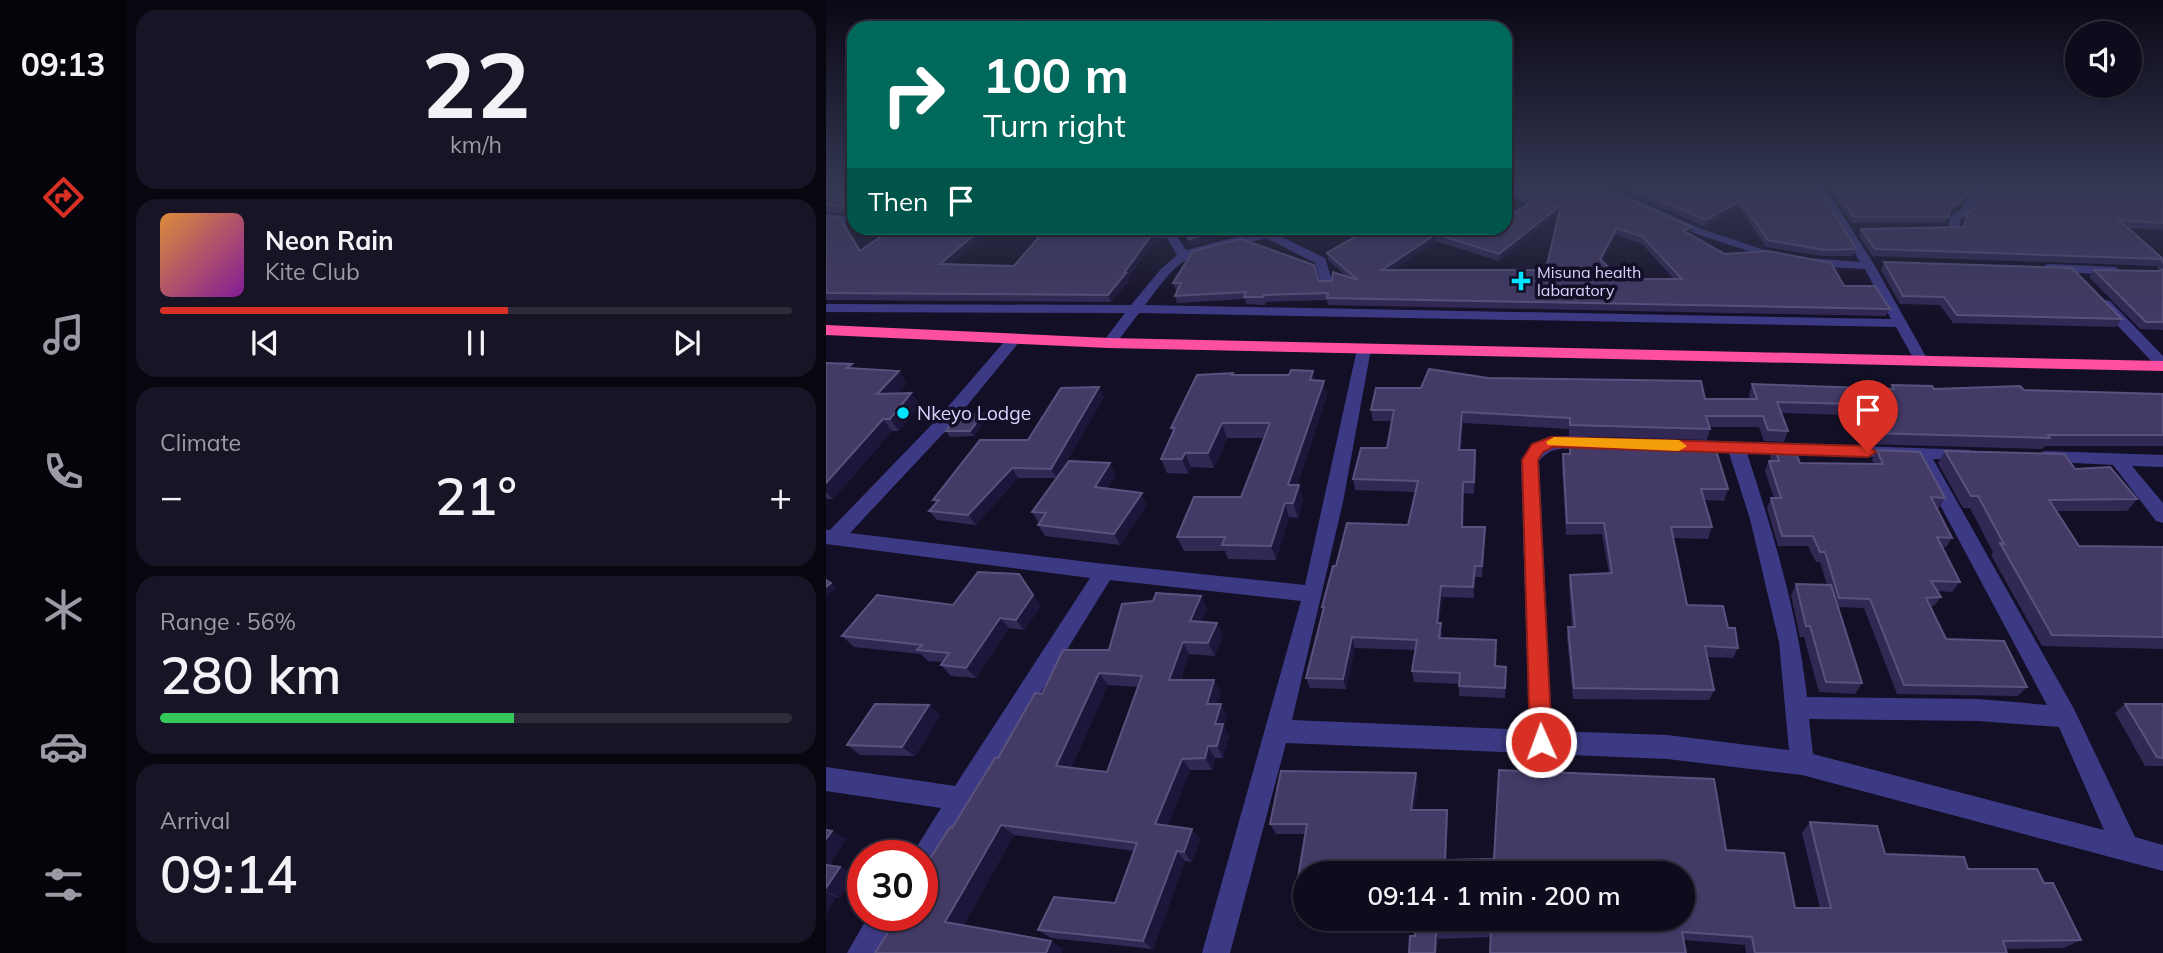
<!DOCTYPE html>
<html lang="en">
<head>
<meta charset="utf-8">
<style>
  :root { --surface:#0e0b1c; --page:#171425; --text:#f1f3f6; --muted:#9b9ba3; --line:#2e2b3b; --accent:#d93025 }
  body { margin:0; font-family:Mulish,sans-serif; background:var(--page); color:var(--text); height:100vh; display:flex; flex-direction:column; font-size:26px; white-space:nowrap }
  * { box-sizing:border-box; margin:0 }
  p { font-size:23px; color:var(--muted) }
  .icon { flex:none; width:38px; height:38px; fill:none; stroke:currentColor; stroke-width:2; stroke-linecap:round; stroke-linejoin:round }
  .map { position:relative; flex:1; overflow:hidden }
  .sheet { display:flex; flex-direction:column; gap:10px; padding:10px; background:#08060f; width:700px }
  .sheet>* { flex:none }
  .banner { position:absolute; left:21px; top:21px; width:665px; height:214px; border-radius:21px; box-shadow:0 2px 5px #0004,0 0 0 2px var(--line); background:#00695c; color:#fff; overflow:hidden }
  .tools { position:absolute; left:1239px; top:21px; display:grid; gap:14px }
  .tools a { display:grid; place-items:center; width:77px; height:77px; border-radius:50%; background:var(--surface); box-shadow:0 2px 5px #0004,0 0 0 2px var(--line); font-size:35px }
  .speed { position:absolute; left:21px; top:840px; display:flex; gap:14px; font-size:35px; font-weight:700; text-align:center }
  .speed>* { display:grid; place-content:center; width:91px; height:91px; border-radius:50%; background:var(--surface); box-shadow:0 2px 5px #0004,0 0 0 2px var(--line); line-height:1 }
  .speed .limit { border:10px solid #d22; background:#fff; color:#111 }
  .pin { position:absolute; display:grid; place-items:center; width:60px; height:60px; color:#fff; margin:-72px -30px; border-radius:50% 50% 50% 0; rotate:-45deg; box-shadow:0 0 7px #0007 }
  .pin .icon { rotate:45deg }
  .me { position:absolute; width:77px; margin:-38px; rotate:358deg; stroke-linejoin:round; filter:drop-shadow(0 0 5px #0008) }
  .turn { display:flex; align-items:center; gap:24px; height:147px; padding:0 21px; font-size:32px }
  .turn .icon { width:91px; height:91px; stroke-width:2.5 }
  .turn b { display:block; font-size:49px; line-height:60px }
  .then { display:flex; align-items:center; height:66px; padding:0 21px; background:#0003; gap:14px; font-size:26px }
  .big { font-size:52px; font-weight:600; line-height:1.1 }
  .sheet .widget { flex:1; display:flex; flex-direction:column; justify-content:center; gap:10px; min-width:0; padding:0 24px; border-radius:21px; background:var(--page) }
  .sheet .dial { align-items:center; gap:0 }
  .dial b { font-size:91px; line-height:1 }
  .song { display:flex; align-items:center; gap:21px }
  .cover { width:84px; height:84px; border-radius:10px; background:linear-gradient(135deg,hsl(30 70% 55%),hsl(290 70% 35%)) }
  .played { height:7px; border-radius:4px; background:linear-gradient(90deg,var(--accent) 55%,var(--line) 55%) }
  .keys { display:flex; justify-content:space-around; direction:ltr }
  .heat { display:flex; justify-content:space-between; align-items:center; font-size:38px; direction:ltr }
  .charge { height:10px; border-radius:5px; background:linear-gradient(90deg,#34c759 56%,var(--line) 0) }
  .trip { position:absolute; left:467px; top:861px; width:402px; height:70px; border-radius:35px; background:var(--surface); box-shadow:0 2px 5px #0004,0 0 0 2px var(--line); font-weight:600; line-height:70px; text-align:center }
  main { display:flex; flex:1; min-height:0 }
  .tabs { display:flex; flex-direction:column; width:126px; justify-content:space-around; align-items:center; background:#06040b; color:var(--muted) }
  .tabs .icon { width:49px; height:49px }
  .tabs .selected { color:var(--accent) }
  .tabs b { font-size:32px; color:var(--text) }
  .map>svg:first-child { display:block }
</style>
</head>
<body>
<main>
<nav class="tabs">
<b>09:13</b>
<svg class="icon selected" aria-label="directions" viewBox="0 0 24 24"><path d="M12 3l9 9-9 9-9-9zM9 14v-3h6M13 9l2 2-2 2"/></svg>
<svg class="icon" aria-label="music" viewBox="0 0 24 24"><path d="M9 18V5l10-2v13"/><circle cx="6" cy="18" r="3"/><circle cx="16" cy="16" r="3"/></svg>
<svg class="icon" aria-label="phone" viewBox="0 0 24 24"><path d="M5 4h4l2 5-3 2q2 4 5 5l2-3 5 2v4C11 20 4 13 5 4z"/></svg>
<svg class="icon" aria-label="climate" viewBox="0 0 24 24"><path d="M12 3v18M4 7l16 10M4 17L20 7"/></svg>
<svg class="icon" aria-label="car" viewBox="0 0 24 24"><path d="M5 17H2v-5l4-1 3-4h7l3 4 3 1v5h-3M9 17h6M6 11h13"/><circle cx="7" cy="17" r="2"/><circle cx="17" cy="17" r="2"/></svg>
<svg class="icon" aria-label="filters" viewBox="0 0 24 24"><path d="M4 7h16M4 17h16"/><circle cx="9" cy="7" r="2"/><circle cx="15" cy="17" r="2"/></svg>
</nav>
<section class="sheet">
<div class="widget dial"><b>22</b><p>km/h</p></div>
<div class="widget">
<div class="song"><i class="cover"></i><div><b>Neon Rain</b><p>Kite Club</p></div></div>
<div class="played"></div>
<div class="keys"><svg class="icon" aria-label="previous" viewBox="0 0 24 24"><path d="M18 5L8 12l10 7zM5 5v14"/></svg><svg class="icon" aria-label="pause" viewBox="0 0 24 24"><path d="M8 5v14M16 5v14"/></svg><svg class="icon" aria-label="next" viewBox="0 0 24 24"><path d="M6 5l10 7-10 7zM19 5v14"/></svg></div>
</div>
<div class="widget"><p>Climate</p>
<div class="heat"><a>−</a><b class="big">21°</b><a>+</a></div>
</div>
<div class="widget"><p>Range · 56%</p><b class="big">280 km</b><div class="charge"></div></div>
<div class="widget"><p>Arrival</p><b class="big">09:14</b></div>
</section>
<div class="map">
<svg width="1337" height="953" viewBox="0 0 1337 953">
  <rect width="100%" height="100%" fill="#130f26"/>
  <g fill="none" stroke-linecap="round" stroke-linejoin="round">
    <path stroke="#2fb8b0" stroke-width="2.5" stroke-dasharray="2.5 3.5" stroke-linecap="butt" d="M33,234L52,228"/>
    <path fill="#3d3a85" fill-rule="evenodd" d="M763,185H777L876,229L959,257L953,261L949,260L868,233Z
      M988,185H998L1049,266L1103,362L1101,365H1091L1070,327L313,313L288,346L283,347L276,343L299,313L0,312V304L305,305L335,269L351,255L341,238H304L300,237V231H343L349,233L360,250L445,228H459L450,234L499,258L507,283L506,286H496L489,263L440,238C414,246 383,246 360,260C343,270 331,290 319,305L1065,319L1039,269L984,266L978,262L984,258L1034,262Z
      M1150,185H1160L1143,213L1135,219L1133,232L1104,233V229L1123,227V218L1135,209Z
      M0,214L28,217V223L0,220Z
      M204,228H231L250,233C241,239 213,234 204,228Z
      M1223,264L1289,267L1295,271L1289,275L1219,271V265Z
      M1279,300L1284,301L1337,356V369L1332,368L1274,307L1272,304Z
      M189,334L194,335V341L126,424L24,533L279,564L479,585L531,349L538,345L543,346L545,349L517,502L466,720L703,730L695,460C699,454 704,447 710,443C723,435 766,431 775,443C762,459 732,436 713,461L726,731L841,735L963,750L953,642L924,519L903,453L865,452L857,446L865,440L1144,450L1146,454L1138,460L1107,459L1248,709L1309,837L1337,845V871L976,775L841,759L460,743L404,953H376L475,601L284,580L105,870L96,874V856H85L115,808L0,791V767L129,786L264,578L0,544V530H4L114,416L184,335ZM921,453L1089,458L1221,705L1152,699L981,697C972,614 947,533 921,453ZM983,719L1152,721L1233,727L1278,830L987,754Z
      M1219,451L1337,455V467L1306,466L1337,503V523L1330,521L1287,465L1213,461L1210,457L1213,453Z
      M43,915H74L52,953H21Z"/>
    <path fill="#ff4fa3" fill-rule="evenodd" d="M0,325L283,338L1337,361V371L283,348L0,335Z"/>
  </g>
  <path fill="#312854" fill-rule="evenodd" d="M28,185V214L0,212V187Z
    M679,185L865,234L899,254L1018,286L1064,309L1060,316L502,305L501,300L440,302L439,305L420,304L419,299L351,303L349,296L351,290H350L347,283L506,281L520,276L502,260L501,253L544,228H679L702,205L679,193ZM733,213L720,270H567L610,241L673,261ZM790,235L816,244L848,279H795L776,261Z
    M783,185H991L1030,249L1027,256H996L940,247L913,207L879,227Z
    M1001,185H1147L1133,207L1124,214L1120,223H1025Z
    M1161,185H1337V230L1301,228L1337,259V330L1314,329L1263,277L1268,270L1333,271L1331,266L1046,256L1033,236L1035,229L1136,227L1141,214L1148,208Z
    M0,216L34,251L125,264L188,266L329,240L302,278L303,281L285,302L0,300Z
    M355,228H408V230L394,235L395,238L365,246Z
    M1058,262L1296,319L1290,327L1127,323L1114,305L1074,304L1055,270Z
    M0,363L29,368L81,383L71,394L85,393L94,405L73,431H66L7,499H0Z
    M407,373L408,375L489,380L501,395L471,485H473L477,500L472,518L463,517L450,560L402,559L399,551H358L351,537L415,497L439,438H401L388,468L365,467L362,474L341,473L335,459L347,432L345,428Z
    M662,378L879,399H924L923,395L926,384L1064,389L1066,385L1108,389L1337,394V446H1219L1216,449L1037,444L1021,415L956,413L962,431L958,442L938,441L933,427H883L884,429L881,440L743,436V429L637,423L635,450H649L650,461L648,494L637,493V527H659L656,577H649L648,598L616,597L613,623L616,634L615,638L669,666L680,667L679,698L633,696V684L588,682L586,671L590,650L529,648L520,689L484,688L480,678L497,611L496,607L510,566L582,525L589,492L529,490L527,479L561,448L566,421H547L545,410L595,388Z
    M278,397L231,478H192L150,525L111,520L103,511L110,503L107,500L202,440Z
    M157,414L160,420L148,436L124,437L120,431Z
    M744,440L902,489L898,501L878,500L886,527L882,539L847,538L861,605L902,628L912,648L907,658L881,657L888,690L883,700L747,699L741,638L742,627H746L743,586L744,575L783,573L776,534L740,535L736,466L737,454H743Z
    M948,447L974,463H1048L1046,460L1051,450L1119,498L1113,508L1110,507L1126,538L1120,547H1116L1134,582L1126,592L1112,591L1115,597L1108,606L1104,607L1120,639L1201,687L1192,696L1071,694L1038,608L1012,607L1036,683L1029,694L993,692L978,637H974L965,595L970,584L1001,585L994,562H990L982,546H952L941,508L945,498H948L939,471L943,461H945L944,457Z
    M1119,451L1249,469L1311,499L1301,511H1230L1253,546L1337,547V649L1216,646L1165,555L1167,552L1144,508H1137L1112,463Z
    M290,475L281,489L321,505L294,545L219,536L212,525L213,523L206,512Z
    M193,574L215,606L198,630L183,628L150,678L125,676L115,665L117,662L102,661L95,654L28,647L16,636L127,605Z
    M375,596L381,609L375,622L397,636L389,656L363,654L355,680H388L395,692L391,704L401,716L398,727L403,736L397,758H389L386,770H364L341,826L374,839L366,862L359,861L327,949L225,938L212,930L289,903L308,851L188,835L137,926L238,949L73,915L126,828L216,694L283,650ZM282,685L312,687L281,772L245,768Z
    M1299,704H1337V766H1319L1289,713Z
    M103,705L114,716L89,756L34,755L21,745Z
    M592,784L588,810L622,820L620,860L668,859L900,850L969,908H994L976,833L984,822L1059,854L1218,883L1255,940L1238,948L1179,949L1181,953H920L919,945L858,940L665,937L612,939L589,936L858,873H480V887H477L472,878L480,834H450L444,824Z
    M0,830L20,839L3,866L14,867L29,875L14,898L10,897L0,914Z"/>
  <path fill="#1d163a" d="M1146,185H1147L1133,207L1121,216L1124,209Z
    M914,201L913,207L879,227L880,220Z
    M735,205V212L673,261V254Z
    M866,227L865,234L857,238L858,231Z
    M156,228H167L118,271L114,264Z
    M395,228H408V230L394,235L395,238L365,246L363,239Z
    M791,228L790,235L773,266L774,259Z
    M327,233L329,240L302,278L303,281L285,302L282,295Z
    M610,234V241L557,277L556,270Z
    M73,371L81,383L60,406L51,394Z
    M487,371L490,385L484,380Z
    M498,381L501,395L466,499L462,485Z
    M273,387L278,397L231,478L225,469Z
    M85,393L94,405L73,431L64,419Z
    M636,412L637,423L634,461L633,450Z
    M157,414L160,420L148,436L144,431Z
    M57,419L66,431L7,499L0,492V483Z
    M396,423L401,438L388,468L382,453Z
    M359,453L365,467L362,474L356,459Z
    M284,463L290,475L275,499L269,487Z
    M186,468L192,478L150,525L142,515Z
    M473,485L477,500L472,518L467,503Z
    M316,493L321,505L294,545L288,534Z
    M459,503L463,517L450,560L445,546Z
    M659,527V538L656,577V566Z
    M649,566V577L648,598L647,587Z
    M193,574L215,606L198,630L190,620Z
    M5,583L11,588L0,596V587Z
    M615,586L616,597L612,634L611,623Z
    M375,596L381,609L370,634L364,621Z
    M174,618L183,628L150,678L140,668Z
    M391,623L397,636L389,656L382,643Z
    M526,637L529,648L520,689L517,679Z
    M357,642L363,654L351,692L343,680Z
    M273,673L282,685L241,777L230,766Z
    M388,680L395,692L388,716L381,704Z
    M395,704L401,716L398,727L403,736L397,758L391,746L389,724Z
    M103,705L114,716L89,756L76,747Z
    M382,746L389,758L386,770L379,758Z
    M356,759L364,770L338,835L329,824Z
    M590,773L592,784L587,820L585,810Z
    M621,810L622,820L620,869L619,860Z
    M175,825L188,835L134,931L119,922Z
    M366,829L374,839L366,862L358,852Z
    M6,831L20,839L0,870V839Z
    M351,851L359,861L327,949L317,941Z
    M14,867L29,875L14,898L0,891V888Z
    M0,892L10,897L0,914Z
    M610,931L612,939L611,953H609Z
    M225,941L238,949L236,953H220Z"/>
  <path fill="#433a66" stroke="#5a527e" stroke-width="2" fill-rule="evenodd" d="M6,185H28V208L0,205V187H4Z
    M679,185H769L866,227L858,231L899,254L942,251L1005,263L1018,286H1049L1064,309L501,298L502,293L438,295L437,297H418L420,292L349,296L355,283H347L367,251L415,239L488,265L493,281H506L507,272L532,280L501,253L544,228H679V219L707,201L679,186ZM735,205L720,269L723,270H556L610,234L673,254ZM791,228L817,237L856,279H795L774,259Z
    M799,185H991L1030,249L998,250L942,240L914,201L880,220Z
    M1007,185H1146L1136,201L1124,209L1123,217H1028Z
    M1162,185H1337V223L1293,220L1337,259V263L1336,259L1049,249L1035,229L1138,227L1141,214L1148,208Z
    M0,216L14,218L34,251L67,228H156L114,264L188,266L219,230L327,233L298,273H300L282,295L0,293Z
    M356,228H395L389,230L393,231L363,239Z
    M1058,262L1246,268L1296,319L1131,315L1118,297L1077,296Z
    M1337,269V322H1320L1268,270L1333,271Z
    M0,363L26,364L21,368L73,371L51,394L85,393L64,419H57L0,483Z
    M603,369L662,378L875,381L879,399H931L926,384L1068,389L1066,385L1106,386L1108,389L1194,386L1198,390L1337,394V435H1222L1224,438L1043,433L1026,404L951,402L962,431L942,430L937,416H880L884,429L744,425V418L636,412L633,450H649L648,482H637L636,527H659L656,566H649L647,587L615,586L611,623H615L613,638L670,640L669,666L680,667L679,688L633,686L634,673L586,671L591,640L526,637L517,679L480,678L498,607H496L507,566H510L521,523L582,525L592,481L527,479L535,448H561L568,410H545L550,388H595Z
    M465,370L487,371L484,380L498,381L462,485H473L467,503H459L445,546L396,545L399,537H351L368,497H415L444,423H396L382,453H359L356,459H335L349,428H345L371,375L407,373L406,375H463Z
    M273,387L225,469L186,468L142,515L103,511L113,500H107L154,440H202L235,388Z
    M133,414H157L144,431H120Z
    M744,440L888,444L902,489H875L886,527H845L861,605L897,606L902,628H909L912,648L879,646L888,690L748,688L742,627H749L744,575L786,573L778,523H741L737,454H744Z
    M948,447L968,448L974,463L1057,464L1051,450L1094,452L1119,498L1105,497L1126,538L1111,537L1134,582L1105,581L1115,597L1100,598L1120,639L1178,641L1201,687L1078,685L1044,599L1013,598L999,552H994L987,536H956L945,498H955L943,461H953Z
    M1119,451L1238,454L1249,469L1284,467L1311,499L1223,500L1253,546L1337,547V637L1226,635L1174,543L1178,544L1152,496H1145Z
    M243,461L284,463L269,487L316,493L288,534L212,525L220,513L206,512Z
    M152,572L193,574L207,595L190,620L174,618L140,668L115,665L123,653L91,650L96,645L16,636L51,595L127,605Z
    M0,580L5,583L0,587Z
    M970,584L1005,585L1036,683L1000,682L984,626H980Z
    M330,593L375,596L364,621L391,623L382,643L357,642L343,680H388L381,704H395L389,724H397L391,746H382L379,758L356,759L329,824L366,829L358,852L351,851L317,941L212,930L228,897L289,903L311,843L175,825L119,922L225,941L220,953H49L73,915H96V871L124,827L126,828L169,758H172L209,693L216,694L237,650H283L296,604L327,601ZM273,673L316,676L281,772L230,766Z
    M49,704L103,705L76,747L21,745Z
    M1299,704H1337V758L1331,757Z
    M673,770L888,779L900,850L958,853L969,908H1005L984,822L1051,826L1059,854L1138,857L1142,869H1211L1218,883H1227L1255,940L1177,941L1181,953H929L926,937L856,932L860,953H664L665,929L610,931L609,953H583L584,936H589L590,919H858V873H480V878H472L481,824H444L455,771L590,773L585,810H621L619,860L668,859Z
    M0,830L6,831L0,839Z
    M0,865L14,867L0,888Z"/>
  <linearGradient id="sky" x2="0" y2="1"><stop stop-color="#0a0815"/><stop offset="0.58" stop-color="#333752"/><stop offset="1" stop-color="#333752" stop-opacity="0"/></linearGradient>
  <rect width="1337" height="318" fill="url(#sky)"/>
  <path fill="#d93025" stroke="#8d1f18" stroke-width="2" d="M725,437L1042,446L1050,452L1042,457L727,447L717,452L712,460L726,742L723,749L715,752L707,749L704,742L696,460L706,444Z"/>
  <path fill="#f59e0b" d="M728,437L853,440L861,446L853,451L722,445L720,442Z"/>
  <g fill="#00e5ff" stroke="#130f26" stroke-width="2.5">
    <path d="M691.5 270.5h7v7h7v7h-7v7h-7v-7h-7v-7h7z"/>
    <circle cx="77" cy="413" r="7"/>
  </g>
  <g text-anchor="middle" stroke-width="7" stroke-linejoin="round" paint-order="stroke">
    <g font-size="16" fill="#d9d4ff" stroke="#130f26" text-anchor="start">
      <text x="711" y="278">Misuna health<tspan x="711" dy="18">labaratory</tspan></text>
    </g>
    <g font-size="19" fill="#d9d4ff" stroke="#130f26" text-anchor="start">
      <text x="91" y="420">Nkeyo Lodge</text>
    </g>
  </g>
</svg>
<div class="tools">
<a><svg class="icon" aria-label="sound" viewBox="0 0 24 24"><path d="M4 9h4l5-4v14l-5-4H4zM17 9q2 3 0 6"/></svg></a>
</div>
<div class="speed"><div class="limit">30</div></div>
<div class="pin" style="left:1042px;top:452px;background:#d93025"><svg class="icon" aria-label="arrive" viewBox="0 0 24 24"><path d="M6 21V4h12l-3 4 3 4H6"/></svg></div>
<svg class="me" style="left:715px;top:742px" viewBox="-20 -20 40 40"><circle r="17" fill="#d93025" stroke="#fff" stroke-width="3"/><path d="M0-11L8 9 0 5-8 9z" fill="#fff"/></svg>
<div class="trip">09:14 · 1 min · 200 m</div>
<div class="banner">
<div class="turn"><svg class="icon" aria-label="right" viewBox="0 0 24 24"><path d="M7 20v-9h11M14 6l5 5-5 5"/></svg><div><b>100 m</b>Turn right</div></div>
<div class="then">Then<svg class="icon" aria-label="arrive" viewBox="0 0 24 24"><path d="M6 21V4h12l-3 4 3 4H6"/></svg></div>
</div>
</div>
</main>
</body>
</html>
